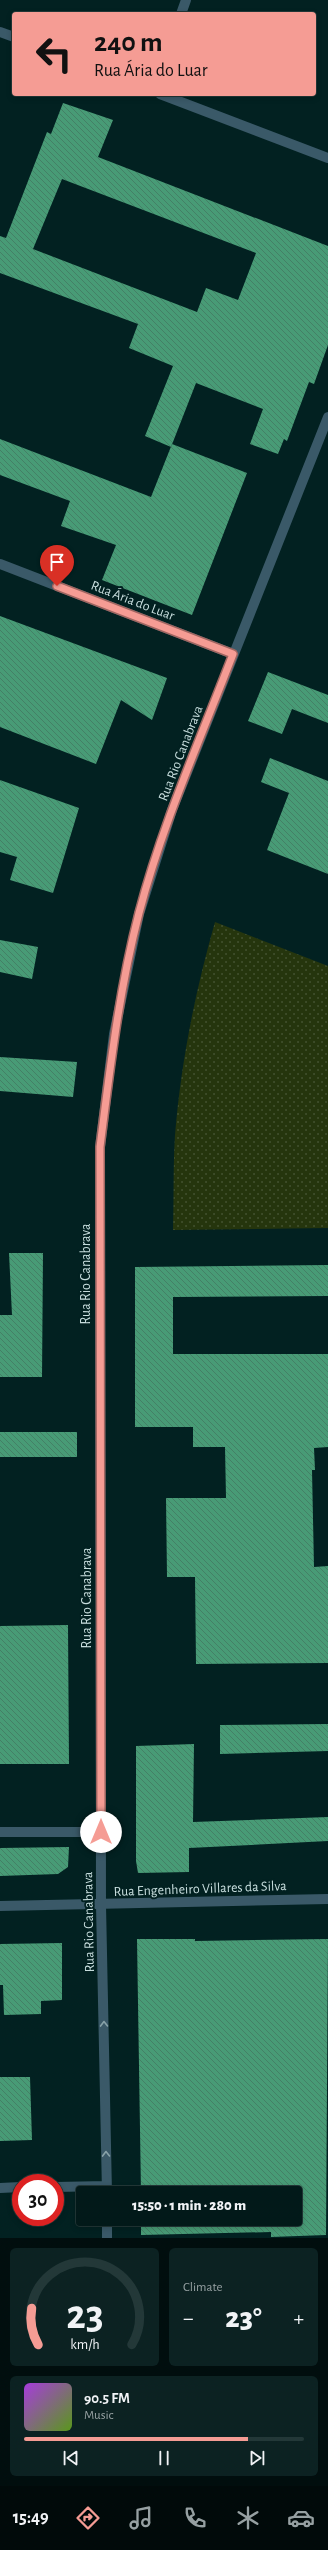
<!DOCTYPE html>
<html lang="en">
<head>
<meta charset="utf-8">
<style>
  :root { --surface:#021919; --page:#0c2222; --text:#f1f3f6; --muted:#96a0a2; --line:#233838; --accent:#f59c94 }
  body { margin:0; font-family:"Alegreya Sans",sans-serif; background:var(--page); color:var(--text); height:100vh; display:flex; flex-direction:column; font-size:15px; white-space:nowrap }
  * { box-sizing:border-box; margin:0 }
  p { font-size:13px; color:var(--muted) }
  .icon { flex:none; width:22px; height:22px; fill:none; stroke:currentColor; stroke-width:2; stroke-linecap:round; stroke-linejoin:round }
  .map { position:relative; height:2238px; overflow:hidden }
  .drawer { display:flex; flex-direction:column; gap:10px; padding:10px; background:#010e0e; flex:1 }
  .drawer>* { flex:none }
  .hud { position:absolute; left:12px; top:12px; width:304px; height:84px; border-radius:4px; box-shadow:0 2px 6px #0003,0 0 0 1px var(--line); background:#f59c94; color:#111; overflow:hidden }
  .speed { position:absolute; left:12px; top:2174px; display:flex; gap:8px; font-size:20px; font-weight:700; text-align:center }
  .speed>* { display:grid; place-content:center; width:52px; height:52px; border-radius:50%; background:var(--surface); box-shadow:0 2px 6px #0003,0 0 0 1px var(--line); line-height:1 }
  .speed .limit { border:6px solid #d22; background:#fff; color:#111 }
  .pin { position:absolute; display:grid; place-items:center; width:34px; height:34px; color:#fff; margin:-41px -17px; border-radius:50% 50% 50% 0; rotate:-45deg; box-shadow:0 0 4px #0007 }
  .pin .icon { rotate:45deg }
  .me { position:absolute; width:44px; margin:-22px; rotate:0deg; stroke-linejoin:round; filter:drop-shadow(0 0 3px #0008) }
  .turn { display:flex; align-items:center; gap:14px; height:84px; padding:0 16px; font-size:18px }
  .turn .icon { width:52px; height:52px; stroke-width:2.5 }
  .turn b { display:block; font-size:28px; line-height:34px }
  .big { font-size:30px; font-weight:800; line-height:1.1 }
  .drawer .tile { flex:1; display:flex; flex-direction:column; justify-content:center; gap:6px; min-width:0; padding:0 14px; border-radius:6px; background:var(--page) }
  .drawer .dial { align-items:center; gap:0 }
  .dial svg { height:104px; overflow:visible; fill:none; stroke:var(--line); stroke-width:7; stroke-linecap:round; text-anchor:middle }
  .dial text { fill:var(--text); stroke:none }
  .song { display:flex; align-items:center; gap:12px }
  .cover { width:48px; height:48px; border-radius:6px; background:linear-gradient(135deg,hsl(280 70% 55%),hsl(90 70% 35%)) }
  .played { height:4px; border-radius:2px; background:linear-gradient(90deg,var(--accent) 80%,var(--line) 80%) }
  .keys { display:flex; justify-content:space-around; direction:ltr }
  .heat { display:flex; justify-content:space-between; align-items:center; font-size:22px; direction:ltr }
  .drawer .tiles { flex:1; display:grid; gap:10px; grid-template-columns:1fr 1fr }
  .tile:last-child { grid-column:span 2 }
  .trip { position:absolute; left:76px; top:2186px; width:226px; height:40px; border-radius:4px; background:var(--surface); box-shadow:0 2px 6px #0003,0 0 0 1px var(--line); font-weight:800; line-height:40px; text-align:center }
  .tab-bar { display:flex; height:64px; justify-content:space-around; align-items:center; background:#010a0a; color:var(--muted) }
  .tab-bar .icon { width:28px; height:28px }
  .tab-bar .on { color:var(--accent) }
  .tab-bar b { font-size:18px; color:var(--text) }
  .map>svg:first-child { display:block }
</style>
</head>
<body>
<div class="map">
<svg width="328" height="2238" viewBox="0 0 328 2238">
  <defs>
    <pattern id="green-dots" width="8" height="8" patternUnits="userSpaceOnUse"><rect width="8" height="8" fill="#25350d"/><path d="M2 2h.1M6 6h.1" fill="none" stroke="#435230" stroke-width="1.8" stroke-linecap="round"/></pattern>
    <pattern id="building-back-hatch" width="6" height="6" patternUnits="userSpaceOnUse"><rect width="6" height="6" fill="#489b76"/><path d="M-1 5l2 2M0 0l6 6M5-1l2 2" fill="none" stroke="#448066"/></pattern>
  </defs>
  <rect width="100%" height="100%" fill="#022121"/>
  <path fill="url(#green-dots)" d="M215,922L328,966V1228L173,1230C174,1198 173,1166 175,1135C181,1062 195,992 215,922Z"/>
  <path fill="url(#building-back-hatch)" fill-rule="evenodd" d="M63,103L113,120L98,157L328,246V345L314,384L309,382L287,441L284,439L278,454L250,444L263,409L196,383L171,447L145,436L173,366L129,348L138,324L0,273V236L6,238L47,132L51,134ZM62,179L256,253L238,300L206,288L197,312L33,249Z
    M0,439L151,497L172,444L247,473L192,615L102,580L116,545L61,526L70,501L0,475Z
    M0,616L167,678L152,720L121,700L96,764L0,727Z
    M268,672L328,695V723L292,709L282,734L248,721Z
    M270,758L328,781V874L267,850L289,793L261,782Z
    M0,780L79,808L53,893L10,880L17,857L0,852Z
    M0,940L38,947L32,979L0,972Z
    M0,1057L77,1062L73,1097L0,1091Z
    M9,1253H43L42,1377H0V1315H12Z
    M328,1265V1296L173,1297V1354H328V1447L314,1448L315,1470H312L314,1567L328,1566V1663L196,1664L195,1577H167L166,1498H226L225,1447H193V1427H135V1267Z
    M0,1432H77V1457H0Z
    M68,1625L69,1764H0V1626Z
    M328,1724V1751L220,1754V1725Z
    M194,1744L193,1822L328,1817V1841L189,1848V1872L138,1873L136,1861V1746Z
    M69,1847L68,1867L58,1874L0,1876V1848Z
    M137,1939H195V1941L328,1939L326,2235L271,2237V2232L141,2235V2219H295V2193H141Z
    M62,1943V2000L41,2001V2014L4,2015L3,1985H0V1944Z
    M0,2077H30L32,2140L0,2141Z"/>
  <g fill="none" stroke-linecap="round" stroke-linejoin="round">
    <path stroke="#3a5968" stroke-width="10" d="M181,14L186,0
      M0,32L14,37
      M160,94L328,158
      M0,564L233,654
      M0,1832H101
      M0,1906L328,1899
      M55,2187L107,2186
      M0,2188L21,2187
      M107,2193L101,1905L100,1147L114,1034L139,914L172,810L328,417
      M107,2219V2238"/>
  </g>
  <defs><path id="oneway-chevron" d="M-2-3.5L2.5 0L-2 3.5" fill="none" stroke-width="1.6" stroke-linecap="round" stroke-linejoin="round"/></defs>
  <g stroke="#88a2a8">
    <use href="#oneway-chevron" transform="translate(104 2024) rotate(-91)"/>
    <use href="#oneway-chevron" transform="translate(106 2154) rotate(-91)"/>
  </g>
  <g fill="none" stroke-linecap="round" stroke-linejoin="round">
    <defs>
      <path id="route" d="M57,586L233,654C200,740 162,825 139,913C119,990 110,1069 100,1147L101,1832"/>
    </defs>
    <use href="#route" stroke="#9f6560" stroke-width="10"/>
    <use href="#route" stroke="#f59c94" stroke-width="7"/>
  </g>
  <g text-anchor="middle" stroke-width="4" stroke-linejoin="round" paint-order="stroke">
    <g font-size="14" fill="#c7dddd" stroke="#022121">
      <text transform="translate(133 600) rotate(21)" y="5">Rua Ária do Luar</text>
      <text transform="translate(180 753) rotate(-69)" y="5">Rua Rio Canabrava</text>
      <text transform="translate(85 1274) rotate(-90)" y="5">Rua Rio Canabrava</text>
      <text transform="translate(86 1598) rotate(-90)" y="5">Rua Rio Canabrava</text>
      <text transform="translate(200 1888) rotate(-2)" y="5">Rua Engenheiro Villares da Silva</text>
      <text transform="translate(88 1922) rotate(-91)" y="5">Rua Rio Canabrava</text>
    </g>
  </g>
</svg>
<div class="speed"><div class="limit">30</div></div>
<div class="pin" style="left:57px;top:586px;background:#d93025"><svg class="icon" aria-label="arrive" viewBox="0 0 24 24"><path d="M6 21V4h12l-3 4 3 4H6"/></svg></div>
<svg class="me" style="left:101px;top:1832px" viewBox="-20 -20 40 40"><circle r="19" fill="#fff"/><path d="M0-13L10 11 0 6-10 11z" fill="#f59c94"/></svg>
<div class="trip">15:50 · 1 min · 280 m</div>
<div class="hud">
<div class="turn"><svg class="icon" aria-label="left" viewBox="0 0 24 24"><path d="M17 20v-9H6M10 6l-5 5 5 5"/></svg><div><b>240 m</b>Rua Ária do Luar</div></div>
</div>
</div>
<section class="drawer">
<div class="tiles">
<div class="tile dial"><svg viewBox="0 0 100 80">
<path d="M14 69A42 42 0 1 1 86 69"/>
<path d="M14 69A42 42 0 0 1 9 41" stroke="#f59c94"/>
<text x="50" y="56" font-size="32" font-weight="700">23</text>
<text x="50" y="72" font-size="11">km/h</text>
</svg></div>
<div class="tile"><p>Climate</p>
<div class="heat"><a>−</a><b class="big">23°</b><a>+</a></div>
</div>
<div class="tile">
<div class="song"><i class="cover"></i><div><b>90.5 FM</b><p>Music</p></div></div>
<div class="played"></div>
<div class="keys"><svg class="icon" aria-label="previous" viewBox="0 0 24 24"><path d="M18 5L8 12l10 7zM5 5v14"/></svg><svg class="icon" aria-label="pause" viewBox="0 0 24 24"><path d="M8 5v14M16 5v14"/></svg><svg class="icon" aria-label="next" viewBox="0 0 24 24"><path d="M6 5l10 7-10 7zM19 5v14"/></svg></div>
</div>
</div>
</section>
<nav class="tab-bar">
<b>15:49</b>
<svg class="icon on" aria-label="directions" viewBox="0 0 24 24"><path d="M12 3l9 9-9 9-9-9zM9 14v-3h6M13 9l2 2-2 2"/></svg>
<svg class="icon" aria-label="music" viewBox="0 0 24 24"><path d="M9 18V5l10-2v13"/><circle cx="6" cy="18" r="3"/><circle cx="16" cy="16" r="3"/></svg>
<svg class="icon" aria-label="phone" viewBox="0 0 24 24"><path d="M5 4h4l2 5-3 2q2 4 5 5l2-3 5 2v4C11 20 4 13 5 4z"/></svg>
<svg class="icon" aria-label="climate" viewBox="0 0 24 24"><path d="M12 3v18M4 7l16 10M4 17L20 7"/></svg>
<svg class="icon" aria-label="car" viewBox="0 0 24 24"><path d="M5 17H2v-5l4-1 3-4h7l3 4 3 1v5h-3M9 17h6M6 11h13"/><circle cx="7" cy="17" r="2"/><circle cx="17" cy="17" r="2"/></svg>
</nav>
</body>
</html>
